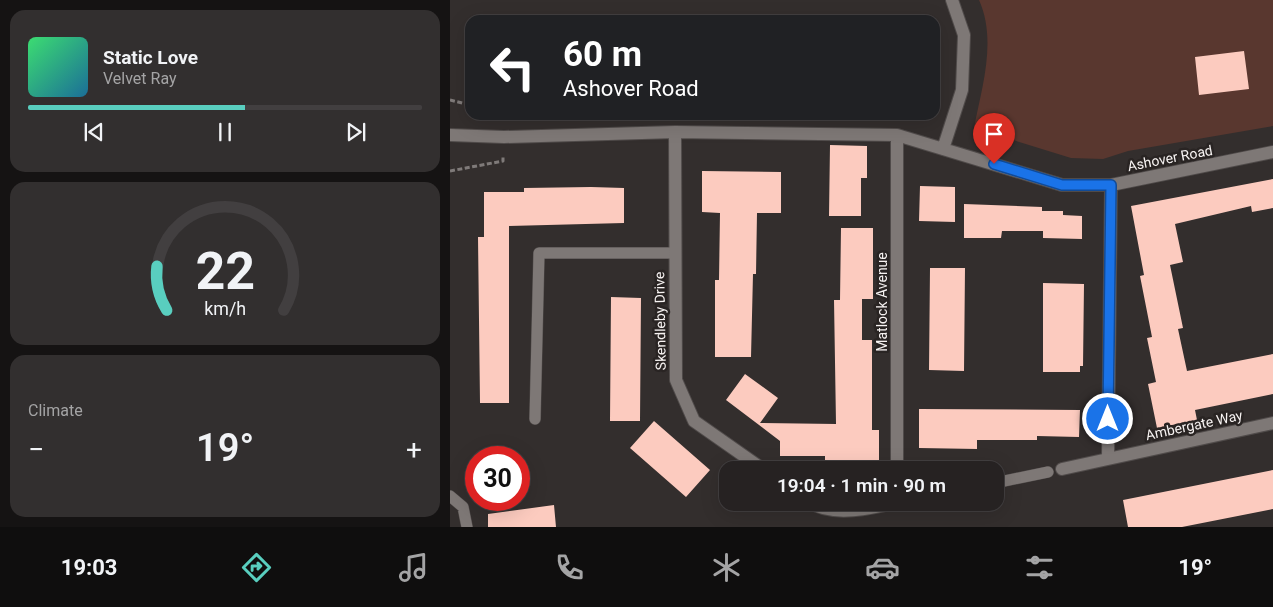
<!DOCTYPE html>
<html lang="en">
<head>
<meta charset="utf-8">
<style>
  :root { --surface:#262222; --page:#322f2f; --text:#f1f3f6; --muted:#a4a4a5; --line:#423f40; --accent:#59cebf }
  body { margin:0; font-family:Roboto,sans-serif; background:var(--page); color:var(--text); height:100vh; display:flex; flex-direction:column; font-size:19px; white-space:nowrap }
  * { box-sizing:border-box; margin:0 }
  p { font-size:16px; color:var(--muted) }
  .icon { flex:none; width:28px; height:28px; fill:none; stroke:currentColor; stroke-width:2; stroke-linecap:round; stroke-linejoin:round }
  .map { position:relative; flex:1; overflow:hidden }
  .panel { display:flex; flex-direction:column; gap:10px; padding:10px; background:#151313; width:450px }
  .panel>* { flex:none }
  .guide { position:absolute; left:15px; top:15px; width:475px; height:105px; border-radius:15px; box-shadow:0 5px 20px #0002,0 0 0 1px var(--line); background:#202124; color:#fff; overflow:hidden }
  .speed { position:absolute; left:15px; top:446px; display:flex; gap:10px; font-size:25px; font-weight:700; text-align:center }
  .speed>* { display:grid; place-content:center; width:65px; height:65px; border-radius:50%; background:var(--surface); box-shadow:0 5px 20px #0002,0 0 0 1px var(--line); line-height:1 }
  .speed .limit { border:8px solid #d22; background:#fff; color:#111 }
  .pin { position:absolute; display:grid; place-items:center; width:42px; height:42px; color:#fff; margin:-51px -21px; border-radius:50% 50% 50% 0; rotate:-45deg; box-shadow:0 0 5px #0007 }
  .pin .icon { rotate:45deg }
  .me { position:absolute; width:55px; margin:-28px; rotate:0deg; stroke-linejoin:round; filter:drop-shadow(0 0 4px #0008) }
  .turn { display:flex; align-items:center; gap:18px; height:105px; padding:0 15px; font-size:22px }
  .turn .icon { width:65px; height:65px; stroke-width:2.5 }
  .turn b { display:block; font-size:35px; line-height:42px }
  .big { font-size:38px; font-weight:600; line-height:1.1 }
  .panel .widget { flex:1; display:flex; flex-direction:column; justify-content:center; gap:8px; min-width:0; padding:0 18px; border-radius:15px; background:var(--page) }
  .panel .dial { align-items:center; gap:0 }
  .dial svg { height:130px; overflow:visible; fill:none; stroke:var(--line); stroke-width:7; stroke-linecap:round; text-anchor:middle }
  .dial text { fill:var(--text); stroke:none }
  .song { display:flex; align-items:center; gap:15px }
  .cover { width:60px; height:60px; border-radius:8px; background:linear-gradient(135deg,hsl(140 70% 55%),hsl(200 70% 35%)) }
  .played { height:5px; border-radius:2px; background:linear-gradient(90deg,var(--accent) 55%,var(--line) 55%) }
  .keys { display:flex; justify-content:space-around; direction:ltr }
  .heat { display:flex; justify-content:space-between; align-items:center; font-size:28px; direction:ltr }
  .trip { position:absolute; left:269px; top:461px; width:285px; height:50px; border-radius:15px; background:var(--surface); box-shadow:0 5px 20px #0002,0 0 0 1px var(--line); font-weight:600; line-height:50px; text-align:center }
  .tab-bar { display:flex; height:80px; justify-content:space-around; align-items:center; background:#0f0e0e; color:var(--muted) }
  .tab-bar .icon { width:35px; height:35px }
  .tab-bar .selected { color:var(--accent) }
  .tab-bar b { font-size:22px; color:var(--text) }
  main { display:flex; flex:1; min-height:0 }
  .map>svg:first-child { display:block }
</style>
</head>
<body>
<main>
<section class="panel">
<div class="widget">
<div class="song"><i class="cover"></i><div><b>Static Love</b><p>Velvet Ray</p></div></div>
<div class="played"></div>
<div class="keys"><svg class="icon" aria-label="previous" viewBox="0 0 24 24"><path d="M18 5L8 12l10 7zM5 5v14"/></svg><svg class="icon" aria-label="pause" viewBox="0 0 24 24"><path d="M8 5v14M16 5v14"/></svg><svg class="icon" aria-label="next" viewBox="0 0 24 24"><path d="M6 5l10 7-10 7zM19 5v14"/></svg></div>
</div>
<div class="widget dial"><svg viewBox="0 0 100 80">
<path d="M14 69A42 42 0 1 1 86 69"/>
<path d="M14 69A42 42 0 0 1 8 42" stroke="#59cebf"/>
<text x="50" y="56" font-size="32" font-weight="700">22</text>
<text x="50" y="72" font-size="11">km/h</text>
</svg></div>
<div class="widget"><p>Climate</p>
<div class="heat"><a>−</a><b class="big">19°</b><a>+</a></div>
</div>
</section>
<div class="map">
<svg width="823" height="527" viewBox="0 0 823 527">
  <rect width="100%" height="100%" fill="#332e2d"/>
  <path fill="#59372f" d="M529,0H823V126L678,151L653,159L621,158L524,128C532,87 547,40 529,0Z"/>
  <path fill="#fccbbf" d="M794,51L799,89L749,95L745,57Z
    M380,145L417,146V178H411V216H379Z
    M252,171L331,172V213H307L306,274H303L301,357H265V280H269L270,213L252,212Z
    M823,179V208L802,212L801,206L725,224L733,262L720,265L733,328L728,329L737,371L823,354V394L745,410L747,420L707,428L698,384L706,382L697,338L702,337L690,276L694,275L681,206Z
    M470,186L505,187V222L469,221Z
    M141,187L174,188V223L59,226V403H30L28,237H34V192H74V188Z
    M514,204L592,207V211H613V215L632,216V239L593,238V231H552L551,238H514Z
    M391,228H423V299H412V340H422V430H429V464L375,463V456H330V441L276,400L295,374L328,398L310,423L386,424L384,300H390Z
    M480,268H515L514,371L479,370Z
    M593,283L634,284L633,366H630V372H593Z
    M161,297L191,298L190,421H160Z
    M469,409L630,410L629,437L587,436V440H527V449L469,448Z
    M204,421L260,470L236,497L180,448Z
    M823,470V509L732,527H678L673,500Z
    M104,505L106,527H38V514Z"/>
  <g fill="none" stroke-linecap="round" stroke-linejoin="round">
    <defs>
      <path id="lane" d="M85,419L89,253H224
        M545,483L598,472
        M0,496L13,507L17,527"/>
      <path id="street" d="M225,132L226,380L244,421L314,470
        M0,135L54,137L225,132L447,135L612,185H661L823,152
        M447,135V470
        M493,149L512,90L514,35L502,0
        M658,458L661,185
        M612,469L823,423
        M360,502C382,518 424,508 448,502"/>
    </defs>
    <use href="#lane" stroke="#504b4a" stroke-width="12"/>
    <use href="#street" stroke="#504b4a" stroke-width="14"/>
    <path stroke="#7f7a79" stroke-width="3" stroke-dasharray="5 2.5" stroke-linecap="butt" d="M0,100L20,105
      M0,171L53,161V155"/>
    <use href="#lane" stroke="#7e7876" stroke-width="11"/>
    <use href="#street" stroke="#7e7876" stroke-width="12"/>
  </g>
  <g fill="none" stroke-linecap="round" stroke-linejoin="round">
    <defs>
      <path id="route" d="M544,164L612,185H661L658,419"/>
    </defs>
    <use href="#route" stroke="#114b97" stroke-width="12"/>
    <use href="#route" stroke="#1a73e8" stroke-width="9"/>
  </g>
  <g text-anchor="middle" stroke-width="5" stroke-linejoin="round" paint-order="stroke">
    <g font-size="14" fill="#f7f3f2" stroke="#292423">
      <text transform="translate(720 158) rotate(-11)" y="5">Ashover Road</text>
      <text transform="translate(432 302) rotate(-90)" y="5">Matlock Avenue</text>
      <text transform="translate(210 321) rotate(-91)" y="5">Skendleby Drive</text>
      <text transform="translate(744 425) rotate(-12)" y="5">Ambergate Way</text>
    </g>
  </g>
</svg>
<div class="speed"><div class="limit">30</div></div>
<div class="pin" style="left:544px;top:164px;background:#d93025"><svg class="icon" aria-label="arrive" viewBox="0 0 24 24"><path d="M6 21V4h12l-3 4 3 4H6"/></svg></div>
<svg class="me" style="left:658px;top:419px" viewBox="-20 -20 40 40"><circle r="17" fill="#1a73e8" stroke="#fff" stroke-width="3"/><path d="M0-11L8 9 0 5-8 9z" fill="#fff"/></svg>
<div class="trip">19:04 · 1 min · 90 m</div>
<div class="guide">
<div class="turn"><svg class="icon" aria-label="left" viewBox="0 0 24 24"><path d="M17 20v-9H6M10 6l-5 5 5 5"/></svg><div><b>60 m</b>Ashover Road</div></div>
</div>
</div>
</main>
<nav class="tab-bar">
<b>19:03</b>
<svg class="icon selected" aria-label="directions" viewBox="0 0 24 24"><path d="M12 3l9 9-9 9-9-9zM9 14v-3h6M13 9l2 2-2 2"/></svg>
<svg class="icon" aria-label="music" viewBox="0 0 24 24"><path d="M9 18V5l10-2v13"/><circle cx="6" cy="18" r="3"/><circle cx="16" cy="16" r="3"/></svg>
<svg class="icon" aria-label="phone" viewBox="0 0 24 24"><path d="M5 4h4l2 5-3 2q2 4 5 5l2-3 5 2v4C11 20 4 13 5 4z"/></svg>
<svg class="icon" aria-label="climate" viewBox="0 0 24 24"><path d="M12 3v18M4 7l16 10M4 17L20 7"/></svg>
<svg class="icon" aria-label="car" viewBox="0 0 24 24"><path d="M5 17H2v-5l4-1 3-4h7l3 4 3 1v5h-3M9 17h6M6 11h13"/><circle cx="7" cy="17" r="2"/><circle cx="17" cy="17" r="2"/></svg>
<svg class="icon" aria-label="filters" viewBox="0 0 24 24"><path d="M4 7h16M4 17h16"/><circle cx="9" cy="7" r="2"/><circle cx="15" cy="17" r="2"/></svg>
<b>19°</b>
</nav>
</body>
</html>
